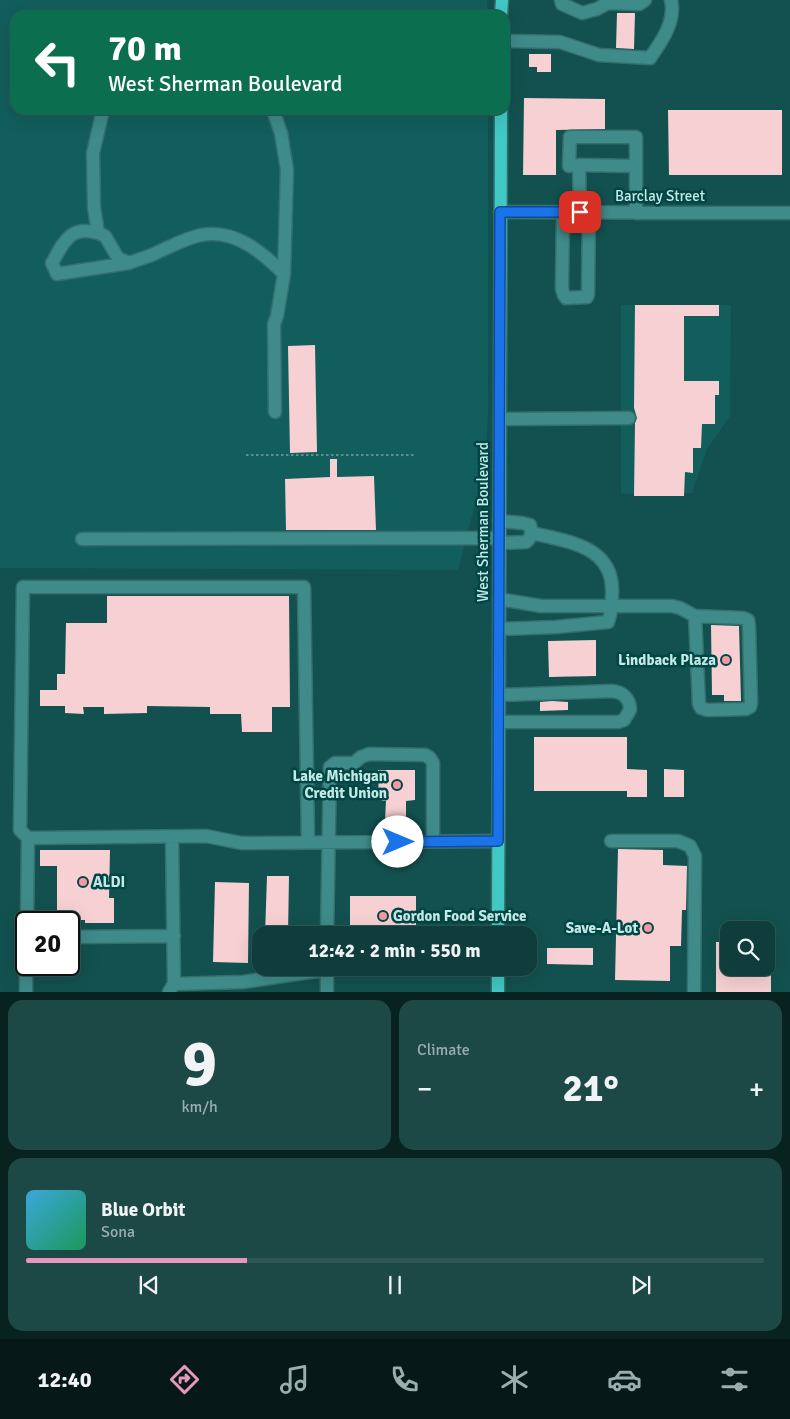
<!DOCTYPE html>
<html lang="en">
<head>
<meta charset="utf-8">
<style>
  :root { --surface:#0e3d3b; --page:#1c4846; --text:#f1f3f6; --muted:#9baeaf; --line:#2e5655; --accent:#e797bd }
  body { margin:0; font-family:Signika,sans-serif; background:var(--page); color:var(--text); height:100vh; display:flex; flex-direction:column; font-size:19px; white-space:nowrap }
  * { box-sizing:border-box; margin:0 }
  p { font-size:16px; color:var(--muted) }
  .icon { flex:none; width:28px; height:28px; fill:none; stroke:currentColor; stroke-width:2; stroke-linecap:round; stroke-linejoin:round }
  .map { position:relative; height:992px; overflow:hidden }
  .sheet { display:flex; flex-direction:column; gap:8px; padding:8px; background:#082220; flex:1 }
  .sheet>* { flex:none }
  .banner { position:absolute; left:10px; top:10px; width:500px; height:105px; border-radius:15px; box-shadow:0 5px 20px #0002,0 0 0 1px var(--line); background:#0b6e4f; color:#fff; overflow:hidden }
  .tools { position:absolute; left:720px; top:921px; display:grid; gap:10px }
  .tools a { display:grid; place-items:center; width:55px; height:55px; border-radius:10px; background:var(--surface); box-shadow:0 5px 20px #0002,0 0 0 1px var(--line); font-size:25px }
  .speed { position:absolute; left:15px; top:911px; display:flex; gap:10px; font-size:25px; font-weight:700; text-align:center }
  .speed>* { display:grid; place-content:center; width:65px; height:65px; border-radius:50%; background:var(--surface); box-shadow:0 5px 20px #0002,0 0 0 1px var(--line); line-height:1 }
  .speed .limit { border:2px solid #111; border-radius:8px; background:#fff; color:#111 }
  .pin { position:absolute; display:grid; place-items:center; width:42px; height:42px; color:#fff; margin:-21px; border-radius:10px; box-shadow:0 2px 8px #0006 }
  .me { position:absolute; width:55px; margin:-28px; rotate:90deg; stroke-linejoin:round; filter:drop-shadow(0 0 4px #0008) }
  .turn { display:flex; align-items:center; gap:18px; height:105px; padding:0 15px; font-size:22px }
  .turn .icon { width:65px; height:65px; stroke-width:2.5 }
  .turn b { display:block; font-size:35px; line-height:42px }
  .big { font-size:38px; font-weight:700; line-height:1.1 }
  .sheet .card { flex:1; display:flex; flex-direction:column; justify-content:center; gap:8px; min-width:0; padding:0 18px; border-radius:15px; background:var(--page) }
  .sheet .dial { align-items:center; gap:0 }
  .dial b { font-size:65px; line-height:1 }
  .song { display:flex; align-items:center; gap:15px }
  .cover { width:60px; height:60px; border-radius:8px; background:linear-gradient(135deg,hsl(200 70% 55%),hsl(150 70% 35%)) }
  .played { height:5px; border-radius:2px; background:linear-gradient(90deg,var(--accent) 30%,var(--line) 30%) }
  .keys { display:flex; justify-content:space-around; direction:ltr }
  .heat { display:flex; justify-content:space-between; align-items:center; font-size:28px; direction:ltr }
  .sheet .tiles { flex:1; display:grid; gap:8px; grid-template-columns:1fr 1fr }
  .card:last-child { grid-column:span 2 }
  .trip { position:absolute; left:252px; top:926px; width:285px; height:50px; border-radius:15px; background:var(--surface); box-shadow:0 5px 20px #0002,0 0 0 1px var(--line); font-weight:700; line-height:50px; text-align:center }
  .menu { display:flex; height:80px; justify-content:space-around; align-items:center; background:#061818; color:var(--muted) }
  .menu .icon { width:35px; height:35px }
  .menu .selected { color:var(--accent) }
  .menu b { font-size:22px; color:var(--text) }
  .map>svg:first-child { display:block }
</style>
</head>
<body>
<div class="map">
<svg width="790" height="992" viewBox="0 0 790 992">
  <rect width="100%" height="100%" fill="#12514f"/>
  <path fill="#125e5c" d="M0,0H487V15H15V110H488V410L486,462L458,570L0,568Z
    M621,305H731L730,416L707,449L692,493L621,494Z"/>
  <path fill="#f6d0d3" d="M617,13H635L634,49L616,48Z
    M529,54H551V72H537V67H529Z
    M524,98L605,99V129L556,130V175H523Z
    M668,110H782V175H669Z
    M635,305H719V316H684V381H719V395H715V424H702L701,448H693V473L685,472L684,496H634L635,423L637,418L634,408Z
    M315,345L317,452L290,453L288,346Z
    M330,459H337V477L374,476L376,530H286L285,479L330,477Z
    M107,596H289L290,707H272V732H242L241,714H210V707L147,706V713L104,714V707H83L84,714L65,713V706H40V690H57V674H65L66,623H107Z
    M711,625L739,626L741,701H724V695H712Z
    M596,640V676L549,677L548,641Z
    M552,701L568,702V710L540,711V702Z
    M534,737H627V769L647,770V797H627V791H534Z
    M664,769L684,770V797H664Z
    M378,770H415V800L406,801V821H385L386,801L379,800Z
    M618,849L663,850V865L687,866L686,910H682L681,946H670V981L615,980Z
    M40,850H110L109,898H114V923H85V920H57V866H40Z
    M267,876H289L288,935H265Z
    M215,882L249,883L248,963L213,962Z
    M350,896H416V935H350Z
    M716,942H729V968H771V992H716Z
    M547,948H593V965L547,964Z"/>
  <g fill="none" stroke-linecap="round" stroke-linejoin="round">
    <defs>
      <path id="minor" d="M561,0L562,4L582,13L597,9L608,3L639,4L645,0
        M505,41L560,42L599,55L650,58C662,41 676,21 671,0
        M103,110L93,153L94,207L98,233L105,236L118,258L129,263C139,259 149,257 158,252C172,246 186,238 201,235C235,229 262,252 284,274
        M273,110L281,133L287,170L284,274L277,316L274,324L275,412
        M579,165L636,166
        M500,212L790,213
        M563,212L562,289L564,295L566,298L587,297L588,294L589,212
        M580,212L579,165L569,166L570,137H636V213
        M98,233C70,225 64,242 52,263L57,274L129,263
        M500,419L629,418
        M82,539L499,538
        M499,543L526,542C531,538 532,534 531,529L530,525L522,523L499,521
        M499,599L541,606H672L680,608L695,616L743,618L748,620L749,626L751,703L750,707L746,709L707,710L701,708L699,704L695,616
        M499,629L556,627L608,622C611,614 612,605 612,595C615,546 569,542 532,533
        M499,722H618L624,720L630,710C630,699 623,692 612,691L499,695
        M28,838L20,830L23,587H304L308,842
        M611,841H678L690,846L695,856L694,992
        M27,922L28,838L206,836L241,843L498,841
        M327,935L330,767L335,763H354L361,757L369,754L425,755L430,758L433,763V842
        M69,937L174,936
        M174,984L243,982L331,969H498
        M26,992V957
        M169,992L174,984L172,837
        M327,992V968"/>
      <path id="major" d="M501,15L502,0
        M498,935L501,110
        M498,992V968"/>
    </defs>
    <use href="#minor" stroke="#356f6d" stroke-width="15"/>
    <use href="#major" stroke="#356f6d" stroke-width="15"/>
    <path stroke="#5d918f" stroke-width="2" stroke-dasharray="2.5 2.5" stroke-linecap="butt" d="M246,455H414"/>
    <use href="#minor" stroke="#3e8b89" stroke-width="12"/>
    <use href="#major" stroke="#40c8c4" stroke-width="12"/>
  </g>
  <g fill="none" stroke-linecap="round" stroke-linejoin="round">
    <defs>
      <path id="route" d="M398,842L498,841L500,212H580"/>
    </defs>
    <use href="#route" stroke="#114b97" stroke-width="12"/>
    <use href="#route" stroke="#1a73e8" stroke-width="9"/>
  </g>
  <g fill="#f49aa4" stroke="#004644" stroke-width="2">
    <circle cx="726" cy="660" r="5"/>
    <circle cx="397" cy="785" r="5"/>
    <circle cx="83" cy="882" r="5"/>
    <circle cx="383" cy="916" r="5"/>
    <circle cx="648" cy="928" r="5"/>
  </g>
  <g text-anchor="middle" stroke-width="5" stroke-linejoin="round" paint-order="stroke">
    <g font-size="15" fill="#c3e8e6" stroke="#004644">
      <text x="660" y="201">Barclay Street</text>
      <text transform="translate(483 522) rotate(-90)" y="5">West Sherman Boulevard</text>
    </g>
    <g font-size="15" font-weight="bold" fill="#c3e8e6" stroke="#004644" text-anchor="end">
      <text x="716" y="665">Lindback Plaza</text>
      <text x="387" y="781">Lake Michigan<tspan x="387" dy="17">Credit Union</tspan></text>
      <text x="93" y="887" text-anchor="start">ALDI</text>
      <text x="393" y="921" text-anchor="start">Gordon Food Service</text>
      <text x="638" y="933">Save-A-Lot</text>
    </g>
  </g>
</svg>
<div class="tools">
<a><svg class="icon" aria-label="search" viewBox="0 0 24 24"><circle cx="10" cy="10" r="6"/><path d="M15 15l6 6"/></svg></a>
</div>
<div class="speed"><div class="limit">20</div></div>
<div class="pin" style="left:580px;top:212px;background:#d93025"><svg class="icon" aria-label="arrive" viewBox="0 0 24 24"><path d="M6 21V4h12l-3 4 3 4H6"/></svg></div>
<svg class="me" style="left:398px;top:842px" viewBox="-20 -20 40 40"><circle r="19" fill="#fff"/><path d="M0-13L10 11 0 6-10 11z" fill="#1a73e8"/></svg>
<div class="trip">12:42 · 2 min · 550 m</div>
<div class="banner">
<div class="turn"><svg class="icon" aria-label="left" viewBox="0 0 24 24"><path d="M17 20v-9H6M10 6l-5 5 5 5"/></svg><div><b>70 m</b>West Sherman Boulevard</div></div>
</div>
</div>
<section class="sheet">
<div class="tiles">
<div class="card dial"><b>9</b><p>km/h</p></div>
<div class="card"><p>Climate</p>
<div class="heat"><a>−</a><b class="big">21°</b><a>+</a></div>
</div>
<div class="card">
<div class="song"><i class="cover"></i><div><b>Blue Orbit</b><p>Sona</p></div></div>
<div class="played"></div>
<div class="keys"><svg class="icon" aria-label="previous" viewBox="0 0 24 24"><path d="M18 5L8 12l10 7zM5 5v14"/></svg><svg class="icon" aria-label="pause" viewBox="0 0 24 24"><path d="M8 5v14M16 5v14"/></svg><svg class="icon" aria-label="next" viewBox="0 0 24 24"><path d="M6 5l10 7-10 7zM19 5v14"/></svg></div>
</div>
</div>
</section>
<nav class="menu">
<b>12:40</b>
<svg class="icon selected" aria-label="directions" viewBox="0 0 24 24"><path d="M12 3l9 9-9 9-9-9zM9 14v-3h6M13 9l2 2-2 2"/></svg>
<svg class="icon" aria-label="music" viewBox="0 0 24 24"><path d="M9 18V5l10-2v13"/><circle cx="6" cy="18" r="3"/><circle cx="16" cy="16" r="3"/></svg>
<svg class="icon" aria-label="phone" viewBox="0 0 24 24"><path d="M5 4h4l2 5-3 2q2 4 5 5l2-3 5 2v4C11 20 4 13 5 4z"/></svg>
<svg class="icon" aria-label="climate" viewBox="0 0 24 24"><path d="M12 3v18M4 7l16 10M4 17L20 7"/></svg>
<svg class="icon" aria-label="car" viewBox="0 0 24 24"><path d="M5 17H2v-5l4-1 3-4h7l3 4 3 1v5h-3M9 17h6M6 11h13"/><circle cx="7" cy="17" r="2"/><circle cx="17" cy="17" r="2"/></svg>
<svg class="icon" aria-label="filters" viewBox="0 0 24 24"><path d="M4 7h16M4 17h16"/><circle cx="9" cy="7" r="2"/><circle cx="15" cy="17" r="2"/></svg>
</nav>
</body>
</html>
